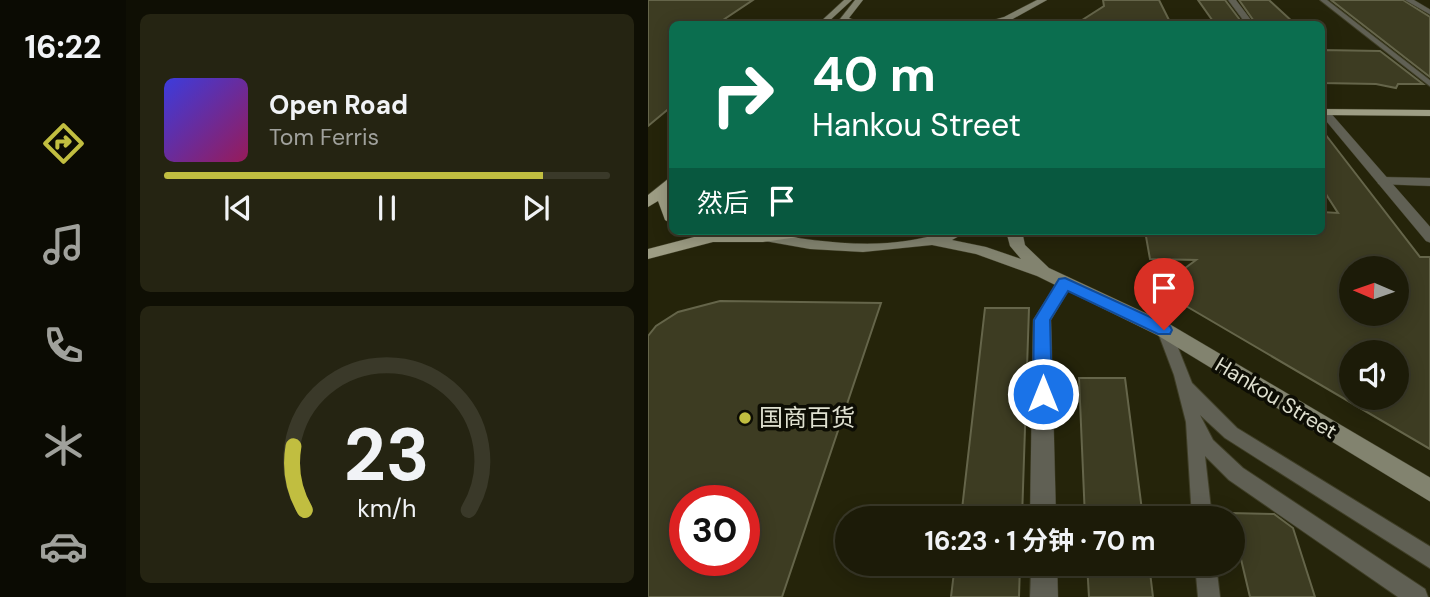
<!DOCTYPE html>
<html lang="zh">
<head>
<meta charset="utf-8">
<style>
  :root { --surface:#1c1b08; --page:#252412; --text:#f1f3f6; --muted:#a0a19c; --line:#3a3929; --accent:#c1be40 }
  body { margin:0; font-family:"DM Sans","Noto Sans SC",sans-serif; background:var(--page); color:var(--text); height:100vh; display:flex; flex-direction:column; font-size:26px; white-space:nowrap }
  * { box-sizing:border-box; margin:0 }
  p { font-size:23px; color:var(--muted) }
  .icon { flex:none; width:38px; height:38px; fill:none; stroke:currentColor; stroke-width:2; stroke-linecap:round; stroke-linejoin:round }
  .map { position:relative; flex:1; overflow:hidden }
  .drawer { display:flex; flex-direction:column; gap:14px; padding:14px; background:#0f0f04; width:522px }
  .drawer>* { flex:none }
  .banner { position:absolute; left:21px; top:21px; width:656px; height:214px; border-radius:10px; box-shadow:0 4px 18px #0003,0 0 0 2px var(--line); background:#0b6e4f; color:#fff; overflow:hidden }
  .needle { width:46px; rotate:272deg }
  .controls { position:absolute; left:691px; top:256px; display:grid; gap:14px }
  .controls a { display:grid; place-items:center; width:70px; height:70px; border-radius:50%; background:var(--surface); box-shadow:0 4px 18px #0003,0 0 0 2px var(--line); font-size:35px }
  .speed { position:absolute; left:21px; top:485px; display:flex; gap:14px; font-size:35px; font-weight:700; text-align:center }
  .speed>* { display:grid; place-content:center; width:91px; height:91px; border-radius:50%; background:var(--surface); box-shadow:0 4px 18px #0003,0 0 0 2px var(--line); line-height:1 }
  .speed .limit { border:10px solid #d22; background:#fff; color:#111 }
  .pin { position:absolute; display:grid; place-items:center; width:60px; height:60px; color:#fff; margin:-72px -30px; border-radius:50% 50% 50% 0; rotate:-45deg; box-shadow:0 0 7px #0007 }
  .pin .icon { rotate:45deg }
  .me { position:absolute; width:77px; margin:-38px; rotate:0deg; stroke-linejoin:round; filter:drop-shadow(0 0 5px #0008) }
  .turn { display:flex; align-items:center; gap:24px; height:147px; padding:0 28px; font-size:32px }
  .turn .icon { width:91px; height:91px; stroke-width:2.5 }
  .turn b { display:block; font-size:49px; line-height:60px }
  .then { display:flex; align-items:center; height:66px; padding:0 28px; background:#0003; gap:14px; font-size:26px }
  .drawer .widget { flex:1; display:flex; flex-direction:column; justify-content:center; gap:10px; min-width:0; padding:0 24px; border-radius:10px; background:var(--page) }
  .drawer .dial { align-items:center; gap:0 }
  .dial svg { height:182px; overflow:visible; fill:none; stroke:var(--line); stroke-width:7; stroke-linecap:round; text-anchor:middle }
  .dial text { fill:var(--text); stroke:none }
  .song { display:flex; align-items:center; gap:21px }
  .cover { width:84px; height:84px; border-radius:10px; background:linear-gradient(135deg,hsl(240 70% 55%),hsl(330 70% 35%)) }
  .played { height:7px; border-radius:4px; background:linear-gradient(90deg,var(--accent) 85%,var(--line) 85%) }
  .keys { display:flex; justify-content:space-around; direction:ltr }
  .trip { position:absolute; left:187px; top:506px; width:410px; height:70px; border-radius:35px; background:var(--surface); box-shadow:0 4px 18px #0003,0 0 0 2px var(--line); font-weight:700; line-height:70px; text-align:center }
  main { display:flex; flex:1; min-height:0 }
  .tab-bar { display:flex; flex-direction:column; width:126px; justify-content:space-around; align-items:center; background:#0b0b03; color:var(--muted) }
  .tab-bar .icon { width:49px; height:49px }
  .tab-bar .on { color:var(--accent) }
  .tab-bar b { font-size:32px; color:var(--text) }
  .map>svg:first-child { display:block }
</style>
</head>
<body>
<main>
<nav class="tab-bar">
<b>16:22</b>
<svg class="icon on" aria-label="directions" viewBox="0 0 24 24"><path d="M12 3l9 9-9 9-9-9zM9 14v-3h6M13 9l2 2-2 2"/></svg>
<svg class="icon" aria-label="music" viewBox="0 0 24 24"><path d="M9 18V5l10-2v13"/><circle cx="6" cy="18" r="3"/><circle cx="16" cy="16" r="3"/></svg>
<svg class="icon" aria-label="phone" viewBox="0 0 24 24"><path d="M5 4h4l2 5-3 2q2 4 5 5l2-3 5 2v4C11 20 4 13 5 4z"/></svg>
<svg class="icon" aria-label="climate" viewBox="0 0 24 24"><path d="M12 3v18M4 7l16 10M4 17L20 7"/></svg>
<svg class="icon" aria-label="car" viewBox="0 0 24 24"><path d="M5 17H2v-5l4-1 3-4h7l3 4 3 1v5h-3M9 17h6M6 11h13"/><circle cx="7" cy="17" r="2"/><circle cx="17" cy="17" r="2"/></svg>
</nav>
<section class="drawer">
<div class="widget">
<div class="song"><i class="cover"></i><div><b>Open Road</b><p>Tom Ferris</p></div></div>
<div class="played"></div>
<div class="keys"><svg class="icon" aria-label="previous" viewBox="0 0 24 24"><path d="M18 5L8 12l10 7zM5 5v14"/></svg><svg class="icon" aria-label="pause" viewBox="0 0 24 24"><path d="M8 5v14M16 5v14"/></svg><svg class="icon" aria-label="next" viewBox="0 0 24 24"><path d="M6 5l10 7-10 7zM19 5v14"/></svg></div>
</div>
<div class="widget dial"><svg viewBox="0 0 100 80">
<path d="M14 69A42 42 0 1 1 86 69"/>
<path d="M14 69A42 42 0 0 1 9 41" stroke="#c1be40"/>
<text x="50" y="56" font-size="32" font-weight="700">23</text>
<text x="50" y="72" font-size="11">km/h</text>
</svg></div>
</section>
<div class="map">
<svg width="783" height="597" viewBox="0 0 783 597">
  <rect width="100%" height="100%" fill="#25240a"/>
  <path fill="#3d3c22" stroke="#65654a" stroke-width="2" fill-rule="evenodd" d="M0,0H105L69,24H24V106L0,126Z
    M455,0H511L523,24H428L456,6Z
    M550,0H577L595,24H567Z
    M591,0H621L647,24H608Z
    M683,0H755L782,17V77Z
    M674,50L732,51L775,84H750L748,88L728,84L674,83Z
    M674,130L772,257H782V449L509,289L548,260L502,259L497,231H674V212L690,213L674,188ZM704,268H749V313H704ZM704,352H749V397H704Z
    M72,301L233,303L134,597H0V336L8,326L30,312ZM37,500H96V560H37Z
    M337,308H381L374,518H313Z
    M431,378H477L495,518H437Z
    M582,513L626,514L645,528L667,597H602Z
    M307,564H372L371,597H303Z
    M439,564H501L505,597H441Z"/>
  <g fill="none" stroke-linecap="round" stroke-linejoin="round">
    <defs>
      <path id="service" d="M672,0H679L783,81V87Z
        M516,325L521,326L523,330L544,383L589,428L783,547V569L577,438L552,415L565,440L595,468L777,589L780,597H750L581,480L557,456L564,518H544L538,422L526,375L509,330L511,326Z
        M547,564H568L572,597H550Z"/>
      <path id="pedestrian" d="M757,0H766L783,10V15Z"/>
      <path id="minor" d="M735,177L783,178V186L730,184V178Z
        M417,277L425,283L403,320L408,518H382L385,320L411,279Z
        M383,564H409L410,597H382Z"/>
      <path id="tertiary" d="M580,0H588L606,24H598Z
        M674,109L680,110L783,228V243L778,241L674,116Z"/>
      <path id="secondary" d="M196,0H204L178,24H170Z
        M207,0H215L201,18L218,24H207L192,19Z
        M389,0H399L361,21L331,24L356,17Z
        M298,231H320L304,240L338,247L373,259L362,246L358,231H374L377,245L401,268L523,325L783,478V502L509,335L389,276L328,254L284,245L215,252L162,249L111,240L108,237L116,232C174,243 242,252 298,231Z"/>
      <path id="primary" d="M674,109L783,110V116L674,115Z
        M20,179L24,180V189L20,191L24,202V224L17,220L10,201L0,207V195Z
        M35,231L83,234L165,231L157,236L115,242H65L0,259V249L46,237Z
        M201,231H275L267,236H209Z"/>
    </defs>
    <use href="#service" stroke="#3f3e26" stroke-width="2"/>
    <use href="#pedestrian" stroke="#3f3e26" stroke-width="1"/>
    <use href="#minor" stroke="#3f3e26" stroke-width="1"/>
    <use href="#tertiary" stroke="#3f3e26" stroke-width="1"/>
    <use href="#secondary" stroke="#3f3e26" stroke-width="1"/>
    <use href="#primary" stroke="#3f3e26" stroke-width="1"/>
    <use href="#service" fill="#606054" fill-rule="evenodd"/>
    <use href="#pedestrian" fill="#606054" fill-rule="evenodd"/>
    <use href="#minor" fill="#606054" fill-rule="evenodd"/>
    <use href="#tertiary" fill="#606054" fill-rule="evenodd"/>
    <use href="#secondary" fill="#82836f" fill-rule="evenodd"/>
    <use href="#primary" fill="#9d9d84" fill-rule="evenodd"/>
  </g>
  <path fill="#1a73e8" stroke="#114b97" stroke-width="2" d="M417,278L522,326L524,330L522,334H510L420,291L402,320L404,394L401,400H388L385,394L386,320L411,279Z"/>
  <circle fill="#c1be40" stroke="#0d0d04" stroke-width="2.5" cx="97" cy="418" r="7"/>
  <g text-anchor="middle" stroke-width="7" stroke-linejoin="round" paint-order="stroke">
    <g font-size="21" fill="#dfe0d0" stroke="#0d0d04">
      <text transform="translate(628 398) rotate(31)" y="7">Hankou Street</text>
    </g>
    <g font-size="24" fill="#dfe0d0" stroke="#0d0d04" text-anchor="start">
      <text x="111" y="426">国商百货</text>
    </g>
  </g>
</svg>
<div class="controls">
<a><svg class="needle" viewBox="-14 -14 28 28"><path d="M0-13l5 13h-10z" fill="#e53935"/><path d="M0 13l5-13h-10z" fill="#a0a19c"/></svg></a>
<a><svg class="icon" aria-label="sound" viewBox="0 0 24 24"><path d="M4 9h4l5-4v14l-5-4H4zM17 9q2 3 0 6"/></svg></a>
</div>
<div class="speed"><div class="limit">30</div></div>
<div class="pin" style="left:516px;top:330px;background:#d93025"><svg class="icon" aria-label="arrive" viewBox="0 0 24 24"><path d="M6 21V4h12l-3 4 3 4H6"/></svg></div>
<svg class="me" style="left:395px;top:394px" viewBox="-20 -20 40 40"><circle r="17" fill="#1a73e8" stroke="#fff" stroke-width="3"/><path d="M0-11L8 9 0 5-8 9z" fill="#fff"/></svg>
<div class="trip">16:23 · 1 分钟 · 70 m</div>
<div class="banner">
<div class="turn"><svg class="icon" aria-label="right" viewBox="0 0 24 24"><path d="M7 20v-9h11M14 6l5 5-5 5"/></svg><div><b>40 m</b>Hankou Street</div></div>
<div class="then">然后<svg class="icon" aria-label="arrive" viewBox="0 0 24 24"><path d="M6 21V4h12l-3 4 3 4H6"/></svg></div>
</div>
</div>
</main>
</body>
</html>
